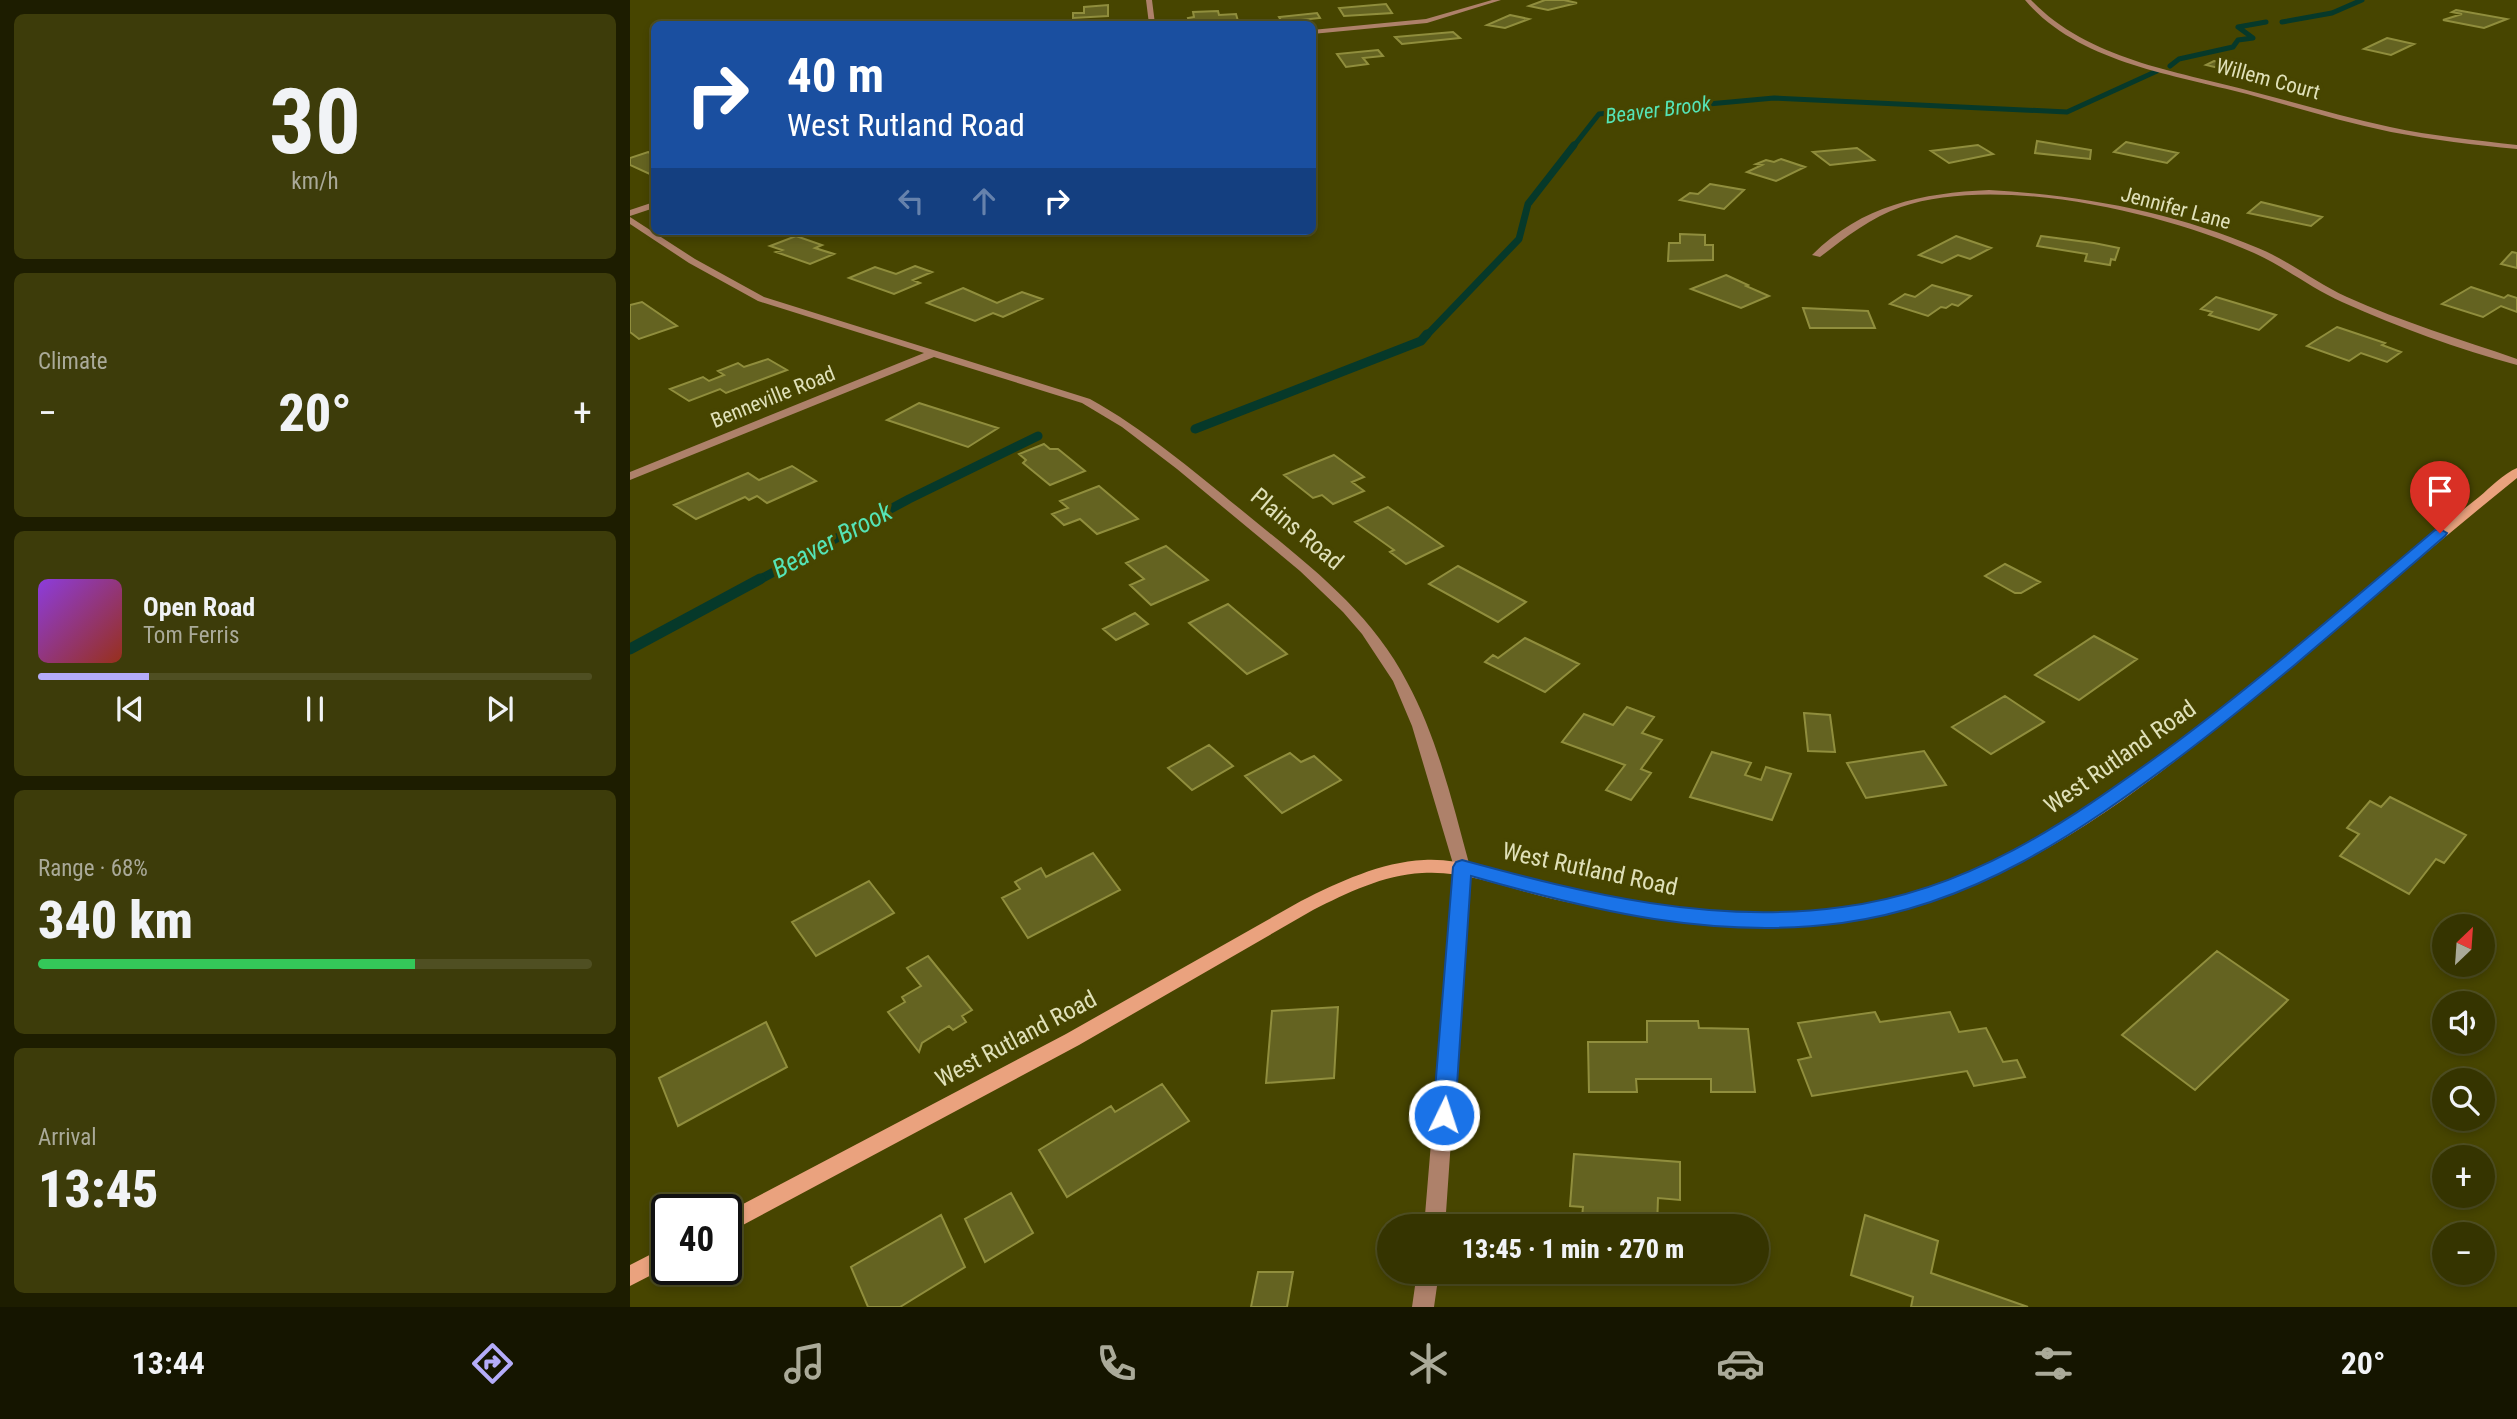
<!DOCTYPE html>
<html lang="en">
<head>
<meta charset="utf-8">
<style>
  :root { --surface:#353400; --page:#3d3c0a; --text:#f1f3f6; --muted:#aa9; --line:#4f4f22; --accent:#b4acf9 }
  body { margin:0; font-family:"Roboto Condensed",sans-serif; background:var(--page); color:var(--text); height:100vh; display:flex; flex-direction:column; font-size:26px; white-space:nowrap }
  * { box-sizing:border-box; margin:0 }
  p { font-size:23px; color:var(--muted) }
  .icon { flex:none; width:38px; height:38px; fill:none; stroke:currentColor; stroke-width:2; stroke-linecap:round; stroke-linejoin:round }
  .map { position:relative; flex:1; overflow:hidden }
  .details { display:flex; flex-direction:column; gap:14px; padding:14px; background:#1d1d00; width:630px }
  .details>* { flex:none }
  .banner { position:absolute; left:21px; top:21px; width:665px; height:214px; border-radius:10px; box-shadow:0 4px 10px #0003,0 0 0 2px var(--line); background:#1a4fa0; color:#fff; overflow:hidden }
  .needle { width:46px; rotate:25deg }
  .buttons { position:absolute; left:1802px; top:914px; display:grid; gap:14px }
  .buttons a { display:grid; place-items:center; width:63px; height:63px; border-radius:50%; background:var(--surface); box-shadow:0 4px 10px #0003,0 0 0 2px var(--line); font-size:35px }
  .speed { position:absolute; left:21px; top:1194px; display:flex; gap:14px; font-size:35px; font-weight:700; text-align:center }
  .speed>* { display:grid; place-content:center; width:91px; height:91px; border-radius:50%; background:var(--surface); box-shadow:0 4px 10px #0003,0 0 0 2px var(--line); line-height:1 }
  .speed .limit { border:4px solid #111; border-radius:10px; background:#fff; color:#111 }
  .pin { position:absolute; display:grid; place-items:center; width:60px; height:60px; color:#fff; margin:-72px -30px; border-radius:50% 50% 50% 0; rotate:-45deg; box-shadow:0 0 7px #0007 }
  .pin .icon { rotate:45deg }
  .me { position:absolute; width:77px; margin:-38px; rotate:4deg; stroke-linejoin:round; filter:drop-shadow(0 0 5px #0008) }
  .turn { display:flex; align-items:center; gap:24px; height:147px; padding:0 21px; font-size:32px }
  .turn .icon { width:91px; height:91px; stroke-width:2.5 }
  .turn b { display:block; font-size:49px; line-height:60px }
  .lanes { display:flex; align-items:center; height:66px; padding:0 21px; background:#0003; justify-content:center; gap:35px; direction:ltr }
  .lanes .off { opacity:.35 }
  .big { font-size:52px; font-weight:800; line-height:1.1 }
  .details .tile { flex:1; display:flex; flex-direction:column; justify-content:center; gap:10px; min-width:0; padding:0 24px; border-radius:10px; background:var(--page) }
  .details .dial { align-items:center; gap:0 }
  .dial b { font-size:91px; line-height:1 }
  .song { display:flex; align-items:center; gap:21px }
  .cover { width:84px; height:84px; border-radius:10px; background:linear-gradient(135deg,hsl(270 70% 55%),hsl(10 70% 35%)) }
  .played { height:7px; border-radius:4px; background:linear-gradient(90deg,var(--accent) 20%,var(--line) 20%) }
  .keys { display:flex; justify-content:space-around; direction:ltr }
  .heat { display:flex; justify-content:space-between; align-items:center; font-size:38px; direction:ltr }
  .charge { height:10px; border-radius:5px; background:linear-gradient(90deg,#34c759 68%,var(--line) 0) }
  .trip { position:absolute; left:747px; top:1214px; width:392px; height:70px; border-radius:35px; background:var(--surface); box-shadow:0 4px 10px #0003,0 0 0 2px var(--line); font-weight:800; line-height:70px; text-align:center }
  .menu { display:flex; height:112px; justify-content:space-around; align-items:center; background:#151500; color:var(--muted) }
  .menu .icon { width:49px; height:49px }
  .menu .selected { color:var(--accent) }
  .menu b { font-size:32px; color:var(--text) }
  main { display:flex; flex:1; min-height:0 }
  .map>svg:first-child { display:block }
</style>
</head>
<body>
<main>
<section class="details">
<div class="tile dial"><b>30</b><p>km/h</p></div>
<div class="tile"><p>Climate</p>
<div class="heat"><a>−</a><b class="big">20°</b><a>+</a></div>
</div>
<div class="tile">
<div class="song"><i class="cover"></i><div><b>Open Road</b><p>Tom Ferris</p></div></div>
<div class="played"></div>
<div class="keys"><svg class="icon" aria-label="previous" viewBox="0 0 24 24"><path d="M18 5L8 12l10 7zM5 5v14"/></svg><svg class="icon" aria-label="pause" viewBox="0 0 24 24"><path d="M8 5v14M16 5v14"/></svg><svg class="icon" aria-label="next" viewBox="0 0 24 24"><path d="M6 5l10 7-10 7zM19 5v14"/></svg></div>
</div>
<div class="tile"><p>Range · 68%</p><b class="big">340 km</b><div class="charge"></div></div>
<div class="tile"><p>Arrival</p><b class="big">13:45</b></div>
</section>
<div class="map">
<svg width="1887" height="1307" viewBox="0 0 1887 1307">
  <rect width="100%" height="100%" fill="#474500"/>
  <g fill="none" stroke-linecap="round" stroke-linejoin="round">
    <path stroke="#06392a" stroke-width="5" d="M1652,22L1702,13L1732,0
      M1540,66L1549,59L1603,47L1608,40L1623,38L1608,27L1636,22
      M943,147L969,114L1144,98L1437,112L1527,71"/>
    <path stroke="#06392a" stroke-width="7" d="M796,336L889,239L898,204L944,145"/>
    <path stroke="#06392a" stroke-width="9" d="M565,429L791,341L797,334
      M127,581L279,499L408,436"/>
    <path stroke="#06392a" stroke-width="11" d="M0,649L130,579"/>
  </g>
  <path fill="#646321" stroke="#908e3d" stroke-width="2" d="M915,0H934L947,3L918,10L899,6Z
    M756,4L762,13L714,16L709,8Z
    M478,5V16L443,18V13H454V7Z
    M1826,10L1877,19L1854,28L1813,20L1832,14L1822,12Z
    M588,11L589,15L606,14L608,21L594,22L592,24H560L558,18L564,17L563,12Z
    M687,13L690,18L652,22L649,17Z
    M880,15L899,19L875,28L857,25Z
    M823,32L830,38L772,44L765,37Z
    M1757,38L1784,44L1761,55L1734,49Z
    M748,50L753,56L733,58L738,64L716,67L707,54Z
    M1584,61L1614,67L1605,72L1576,65Z
    M1407,141L1461,150L1460,159L1405,153Z
    M1496,142L1548,153L1537,163L1484,152Z
    M1348,145L1363,154L1319,163L1301,151Z
    M1227,148L1244,160L1200,165L1183,152Z
    M18,152L24,155V176L0,165V158Z
    M1151,159L1175,167L1146,181L1117,172L1132,165L1126,164L1136,160L1144,162Z
    M1080,184L1114,190L1094,209L1050,200L1060,193L1068,194Z
    M1631,202L1692,217L1681,226L1618,213Z
    M1050,234L1075,235V245H1083V260L1038,261L1039,243H1050Z
    M166,236L192,245L185,248L204,254L180,264L146,252L152,250L140,246Z
    M1326,236L1361,248L1340,259L1328,255L1312,263L1289,255Z
    M1411,236L1464,243L1489,248L1485,260L1481,259L1480,265L1455,261L1457,254L1407,246Z
    M1882,252L1887,253V268L1871,264Z
    M285,266L302,272L283,280L290,283L264,294L219,278L245,267L266,274Z
    M1096,275L1118,285L1116,286L1139,296L1111,308L1061,289Z
    M1302,285L1341,296L1328,306L1322,304L1316,308L1311,307L1298,316L1260,304L1275,294L1285,297Z
    M1841,287L1874,298L1878,295L1887,298V312L1871,306L1853,317L1812,304Z
    M333,288L367,303L392,292L412,299L373,317L363,313L345,321L297,303Z
    M1586,297L1646,315L1629,330L1579,315L1582,312L1571,309Z
    M12,302L47,326L9,339L0,332V305Z
    M1173,308L1238,311L1245,328H1180Z
    M1707,327L1755,343L1752,345L1771,352L1757,362L1731,353L1719,361L1677,346Z
    M138,359L157,370L96,393L90,389L59,401L40,389L73,377L79,381L94,375L88,371L108,363L114,367Z
    M289,403L368,428L338,447L257,420Z
    M414,444L420,449H428L455,471L420,485L393,463L396,460L389,454Z
    M704,455L734,477L722,482L734,491L703,504L692,495L683,498L654,475Z
    M162,466L186,481L137,503L127,496L119,500L115,497L66,519L44,505L118,473L129,480Z
    M469,486L508,519L467,534L450,519L434,525L422,514L438,508L430,501Z
    M758,507L813,546L776,564L760,552L764,550L725,522Z
    M536,546L578,580L521,605L500,585L514,579L496,563Z
    M1375,564L1410,582L1391,593H1385L1355,576Z
    M828,566L896,602L868,622L799,584Z
    M598,604L657,654L617,674L559,623Z
    M505,613L518,624L486,640L473,629Z
    M1464,636L1507,659L1449,700L1405,675Z
    M895,638L949,664L915,692L855,662L863,655L868,658Z
    M1375,696L1414,722L1361,754L1322,727Z
    M997,707L1024,717L1012,733L1032,740L1011,769L1021,773L1001,800L976,790L995,765L932,742L954,714L983,725Z
    M1174,713L1200,715L1205,752L1178,751Z
    M579,745L603,766L562,790L538,768Z
    M1294,751L1316,785L1236,798L1217,763Z
    M1082,752L1121,763L1115,775L1131,780L1136,767L1161,774L1142,820L1060,797Z
    M660,753L671,762L684,756L711,780L652,813L615,776Z
    M1760,797L1836,835L1814,863L1806,859L1779,894L1710,856L1729,834L1717,828L1740,801L1751,807Z
    M463,853L490,890L398,938L372,898L390,889L385,882L411,868L416,877Z
    M239,881L264,913L186,956L162,922Z
    M1587,951L1658,1000L1565,1090L1492,1035Z
    M298,956L342,1010L332,1016L336,1022L323,1030L319,1026L292,1043L289,1052L258,1012L275,1002L272,997L291,986L277,968Z
    M708,1007L704,1078L636,1083L642,1011Z
    M1245,1012L1250,1022L1320,1012L1329,1032L1356,1028L1373,1062L1387,1060L1395,1077L1344,1086L1337,1071L1182,1096L1168,1060L1181,1057L1168,1023Z
    M1017,1021H1068L1069,1028L1118,1029L1125,1092H1081V1079H1006L1007,1092H959L958,1042H1017Z
    M136,1022L157,1067L48,1126L29,1078Z
    M532,1084L559,1121L437,1197L409,1150L481,1106L485,1112Z
    M944,1154L1050,1162V1200L1028,1198L1027,1227H951L953,1207L940,1206Z
    M381,1193L403,1233L355,1262L335,1219Z
    M311,1215L335,1267L270,1307H238L221,1267Z
    M1235,1215L1308,1241L1301,1273L1398,1307H1281L1283,1297L1221,1275Z
    M628,1272H663L657,1307H621Z"/>
  <g fill="none" stroke-linecap="round" stroke-linejoin="round">
    <path fill="#ae816a" fill-rule="evenodd" d="M516,0H522L525,24H519Z
      M862,0H871L797,23L682,34V30L796,19Z
      M1395,0H1401C1457,59 1545,71 1620,91C1667,103 1713,117 1760,127C1802,136 1844,140 1887,145V149C1844,145 1803,140 1761,132C1712,122 1664,107 1617,94C1541,74 1448,62 1395,0Z
      M1359,190C1451,195 1543,212 1628,248C1660,261 1686,283 1717,297C1772,322 1830,339 1887,359V365C1828,349 1768,327 1712,302C1681,288 1655,267 1624,253C1532,212 1368,174 1271,207C1241,217 1215,238 1190,257L1182,255C1232,205 1292,193 1359,190Z
      M24,202V208L0,216V210Z
      M0,217L65,259L134,297L460,399C514,429 561,469 609,508C672,560 739,608 777,682C808,739 823,805 840,867L838,871L832,873L826,871L824,867L782,726L763,681L732,634L713,612L670,571L547,469L492,427L452,403L304,357L0,480V472L294,353L128,301L59,263L0,224Z"/>
    <path fill="#ae816a" fill-rule="evenodd" d="M832,861L838,863L840,867L815,1227H794L824,867L826,863Z
      M787,1272H809L804,1307H782Z"/>
    <path fill="#eaa27e" fill-rule="evenodd" d="M1887,468V478C1804,545 1723,615 1640,684C1494,805 1361,915 1162,926C1081,930 998,916 919,898C877,888 835,870 792,873C753,875 717,893 683,910L449,1045L96,1234V1213L436,1034L671,901C709,882 751,862 794,860C831,858 866,872 902,881C935,890 969,896 1003,901C1108,918 1214,918 1316,883C1398,854 1470,802 1539,749C1612,693 1682,634 1753,576C1785,549 1816,523 1849,497C1861,487 1873,474 1887,468Z
      M37,1246V1267L0,1286V1265Z"/>
  </g>
  <path fill="#1a73e8" stroke="#114b97" stroke-width="2" d="M1810,529L1817,533L1815,536C1728,611 1642,687 1551,756C1447,834 1344,905 1212,923C1084,940 963,911 841,876L825,1115L822,1122L814,1125L806,1122L803,1115L823,867L826,862L832,860C957,894 1082,925 1212,907C1338,891 1436,823 1536,750C1629,681 1716,605 1805,530Z"/>
  <g text-anchor="middle" stroke-width="7" stroke-linejoin="round" paint-order="stroke">
    <g font-size="21" fill="#e0e1b9" stroke="#474500">
      <text transform="translate(1638 79) rotate(15)" y="7">Willem Court</text>
      <text transform="translate(1546 208) rotate(15)" y="7">Jennifer Lane</text>
      <text transform="translate(143 397) rotate(-22)" y="7">Benneville Road</text>
    </g>
    <g font-size="21" font-style="italic" fill="#55e4b6" stroke="#474500">
      <text transform="translate(1028 110) rotate(-7)" y="7">Beaver Brook</text>
    </g>
    <g font-size="24" fill="#e0e1b9" stroke="#474500">
      <text transform="translate(667 529) rotate(40)" y="8">Plains Road</text>
      <text transform="translate(1490 757) rotate(-35)" y="8">West Rutland Road</text>
      <text transform="translate(960 869) rotate(12)" y="8">West Rutland Road</text>
      <text transform="translate(386 1039) rotate(-28)" y="8">West Rutland Road</text>
    </g>
    <g font-size="26" font-style="italic" fill="#55e4b6" stroke="#474500">
      <text transform="translate(202 540) rotate(-28)" y="9">Beaver Brook</text>
    </g>
  </g>
</svg>
<div class="buttons">
<a><svg class="needle" viewBox="-14 -14 28 28"><path d="M0-13l5 13h-10z" fill="#e53935"/><path d="M0 13l5-13h-10z" fill="#aa9"/></svg></a>
<a><svg class="icon" aria-label="sound" viewBox="0 0 24 24"><path d="M4 9h4l5-4v14l-5-4H4zM17 9q2 3 0 6"/></svg></a>
<a><svg class="icon" aria-label="search" viewBox="0 0 24 24"><circle cx="10" cy="10" r="6"/><path d="M15 15l6 6"/></svg></a>
<a>+</a>
<a>−</a>
</div>
<div class="speed"><div class="limit">40</div></div>
<div class="pin" style="left:1810px;top:533px;background:#d93025"><svg class="icon" aria-label="arrive" viewBox="0 0 24 24"><path d="M6 21V4h12l-3 4 3 4H6"/></svg></div>
<svg class="me" style="left:814px;top:1115px" viewBox="-20 -20 40 40"><circle r="17" fill="#1a73e8" stroke="#fff" stroke-width="3"/><path d="M0-11L8 9 0 5-8 9z" fill="#fff"/></svg>
<div class="trip">13:45 · 1 min · 270 m</div>
<div class="banner">
<div class="turn"><svg class="icon" aria-label="right" viewBox="0 0 24 24"><path d="M7 20v-9h11M14 6l5 5-5 5"/></svg><div><b>40 m</b>West Rutland Road</div></div>
<div class="lanes"><svg class="icon off" aria-label="left" viewBox="0 0 24 24"><path d="M17 20v-9H6M10 6l-5 5 5 5"/></svg><svg class="icon off" aria-label="ahead" viewBox="0 0 24 24"><path d="M12 20V5M6 11l6-6 6 6"/></svg><svg class="icon" aria-label="right" viewBox="0 0 24 24"><path d="M7 20v-9h11M14 6l5 5-5 5"/></svg></div>
</div>
</div>
</main>
<nav class="menu">
<b>13:44</b>
<svg class="icon selected" aria-label="directions" viewBox="0 0 24 24"><path d="M12 3l9 9-9 9-9-9zM9 14v-3h6M13 9l2 2-2 2"/></svg>
<svg class="icon" aria-label="music" viewBox="0 0 24 24"><path d="M9 18V5l10-2v13"/><circle cx="6" cy="18" r="3"/><circle cx="16" cy="16" r="3"/></svg>
<svg class="icon" aria-label="phone" viewBox="0 0 24 24"><path d="M5 4h4l2 5-3 2q2 4 5 5l2-3 5 2v4C11 20 4 13 5 4z"/></svg>
<svg class="icon" aria-label="climate" viewBox="0 0 24 24"><path d="M12 3v18M4 7l16 10M4 17L20 7"/></svg>
<svg class="icon" aria-label="car" viewBox="0 0 24 24"><path d="M5 17H2v-5l4-1 3-4h7l3 4 3 1v5h-3M9 17h6M6 11h13"/><circle cx="7" cy="17" r="2"/><circle cx="17" cy="17" r="2"/></svg>
<svg class="icon" aria-label="filters" viewBox="0 0 24 24"><path d="M4 7h16M4 17h16"/><circle cx="9" cy="7" r="2"/><circle cx="15" cy="17" r="2"/></svg>
<b>20°</b>
</nav>
</body>
</html>
